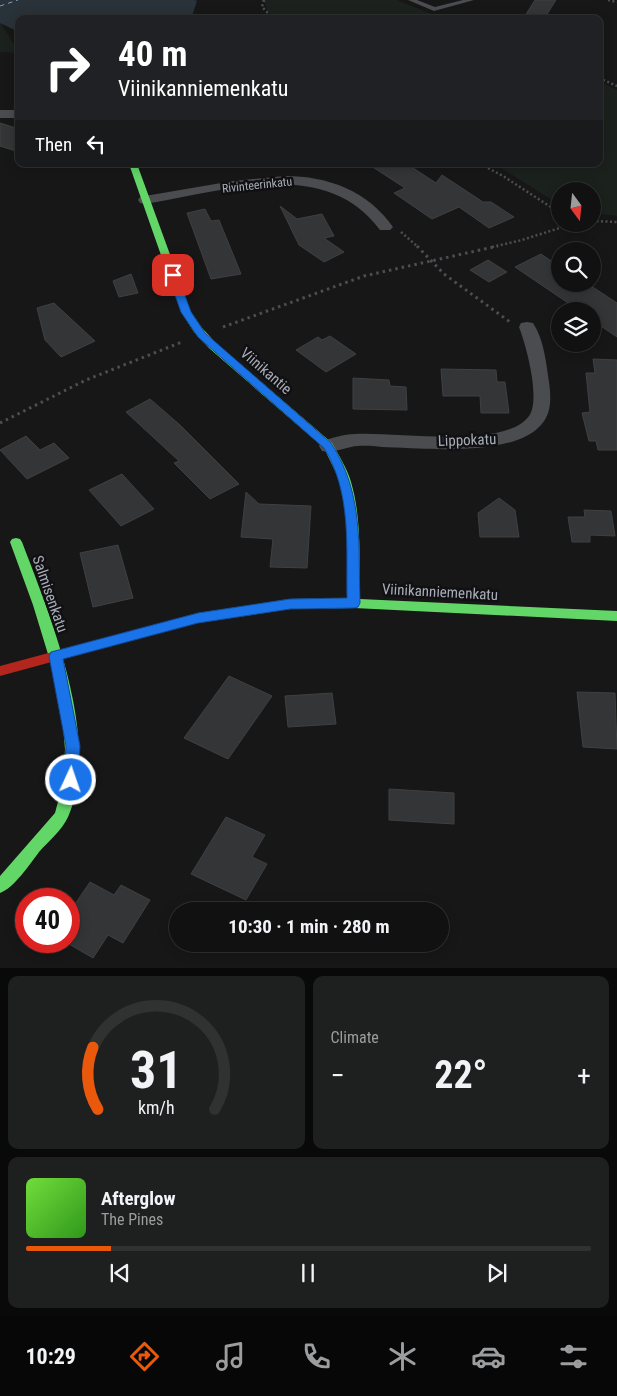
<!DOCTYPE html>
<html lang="en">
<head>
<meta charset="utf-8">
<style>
  :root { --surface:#111; --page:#1e1f1f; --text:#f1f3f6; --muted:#9c9d9f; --line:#303131; --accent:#ea580c }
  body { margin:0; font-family:"Roboto Condensed",sans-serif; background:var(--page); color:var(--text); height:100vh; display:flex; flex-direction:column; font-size:19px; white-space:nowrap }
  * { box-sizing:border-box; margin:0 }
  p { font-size:16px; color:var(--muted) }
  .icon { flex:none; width:28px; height:28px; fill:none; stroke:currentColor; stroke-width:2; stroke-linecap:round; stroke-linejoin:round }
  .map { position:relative; height:968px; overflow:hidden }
  .side { display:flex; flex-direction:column; gap:8px; padding:8px; background:#090909; flex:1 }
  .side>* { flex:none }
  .guide { position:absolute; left:15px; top:15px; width:588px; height:152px; border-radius:10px; box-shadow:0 2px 12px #0003,0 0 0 1px var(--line); background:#202124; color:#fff; overflow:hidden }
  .needle { width:32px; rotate:165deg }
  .controls { position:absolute; left:551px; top:182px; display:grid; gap:10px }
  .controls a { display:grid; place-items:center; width:50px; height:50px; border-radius:50%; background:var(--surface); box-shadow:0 2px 12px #0003,0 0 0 1px var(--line); font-size:25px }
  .speed { position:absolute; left:15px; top:888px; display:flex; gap:10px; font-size:25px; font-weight:700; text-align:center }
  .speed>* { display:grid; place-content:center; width:65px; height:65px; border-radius:50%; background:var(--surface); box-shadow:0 2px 12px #0003,0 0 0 1px var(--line); line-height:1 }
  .speed .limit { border:8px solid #d22; background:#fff; color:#111 }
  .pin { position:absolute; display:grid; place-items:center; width:42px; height:42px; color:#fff; margin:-21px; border-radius:10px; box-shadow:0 2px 8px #0006 }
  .me { position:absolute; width:55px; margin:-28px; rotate:3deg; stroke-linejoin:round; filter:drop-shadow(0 0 4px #0008) }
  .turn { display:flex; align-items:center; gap:18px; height:105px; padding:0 20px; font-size:22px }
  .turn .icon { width:65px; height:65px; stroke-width:2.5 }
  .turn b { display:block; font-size:35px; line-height:42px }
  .then { display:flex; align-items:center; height:48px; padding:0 20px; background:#0003; gap:10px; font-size:19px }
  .big { font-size:38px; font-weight:700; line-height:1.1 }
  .side .widget { flex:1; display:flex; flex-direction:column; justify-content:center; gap:8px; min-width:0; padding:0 18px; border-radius:10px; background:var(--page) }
  .side .dial { align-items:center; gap:0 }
  .dial svg { height:130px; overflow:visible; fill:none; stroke:var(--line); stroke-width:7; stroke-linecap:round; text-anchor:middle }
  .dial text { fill:var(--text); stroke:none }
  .song { display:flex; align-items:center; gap:15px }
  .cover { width:60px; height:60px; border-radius:8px; background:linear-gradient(135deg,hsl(100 70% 55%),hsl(110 70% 35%)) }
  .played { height:5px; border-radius:2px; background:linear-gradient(90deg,var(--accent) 15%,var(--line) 15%) }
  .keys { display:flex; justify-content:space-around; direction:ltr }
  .heat { display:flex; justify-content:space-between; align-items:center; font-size:28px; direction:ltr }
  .side .tiles { flex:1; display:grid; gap:8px; grid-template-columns:1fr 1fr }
  .widget:last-child { grid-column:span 2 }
  .trip { position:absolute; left:169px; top:902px; width:280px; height:50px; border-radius:25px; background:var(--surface); box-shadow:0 2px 12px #0003,0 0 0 1px var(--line); font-weight:700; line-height:50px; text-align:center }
  .tabs { display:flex; height:80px; justify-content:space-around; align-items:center; background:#070707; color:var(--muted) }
  .tabs .icon { width:35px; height:35px }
  .tabs .current { color:var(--accent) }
  .tabs b { font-size:22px; color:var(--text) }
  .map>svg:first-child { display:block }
</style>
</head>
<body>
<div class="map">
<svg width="617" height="969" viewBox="0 0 617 969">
  <rect width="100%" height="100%" fill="#171717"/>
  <path fill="#1b211c" d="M260,0H397L444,19H278C270,15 266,12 265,3Z
    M0,23H1L19,53L0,52Z
    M599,81L617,90V216L593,213L592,191H560V205L495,164H599Z"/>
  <path fill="#2a3239" d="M0,0H195L197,1L191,19H19V32L0,23Z"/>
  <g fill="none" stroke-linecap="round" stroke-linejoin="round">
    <path stroke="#7f9bb3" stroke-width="1" stroke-dasharray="4.5 4" stroke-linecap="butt" d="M0,6L18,0"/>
  </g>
  <path fill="#343537" stroke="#3f4043" d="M535,0H556L544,19H523Z
    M0,123L19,129V152L0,146Z
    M368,164H407L436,183L442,175L483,202H491L514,217L489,228L459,207L432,219L394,193L405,188Z
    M280,206L297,219L322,214L334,236L324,238L344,252L324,262L299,245Z
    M205,209L211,221L219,220L241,274L211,279L187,213Z
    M541,254L560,267V284H588L617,303V337L592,320V311H580L515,267Z
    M488,260L507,272L489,282L470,270Z
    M131,274L138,293L119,297L113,281Z
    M54,303L82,329L95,341L61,357L45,340L37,308Z
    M330,336L356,354L326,372L296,350L318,337L322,340Z
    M593,359L617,360V450H598L596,441H589L582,413L590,412L586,373H595Z
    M441,369L496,370L497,382H505L509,413H481L480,396H443Z
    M353,378L389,380L390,386L406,387L407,410L353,409Z
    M150,399L180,425L239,484L210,499L174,463L179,461L126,412Z
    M26,436L40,450L54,443L69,458L27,479L0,450Z
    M122,474L154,509L121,526L89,490Z
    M246,492L259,504L311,506L307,568L270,567L273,539L241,537Z
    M499,498L515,510L519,537H480L478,513Z
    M584,510L611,511L615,536L590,535V542H572L568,517H585Z
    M118,545L133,598L93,607L80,553Z
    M229,676L272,696L228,759L184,738Z
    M577,692L615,693L617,749L583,747Z
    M332,693L336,724L288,727L285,696Z
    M389,789L454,793V824L389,820Z
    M226,817L265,835L252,857L267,864L246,900L191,874Z
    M90,882L114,895L121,885L150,900L123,943L108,935L93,958L69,944V913Z"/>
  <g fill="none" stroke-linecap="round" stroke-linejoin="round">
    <path stroke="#4d4e52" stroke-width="2.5" stroke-dasharray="2 2.5" stroke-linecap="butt" d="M264,0L262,7L274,19
      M608,0L617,2
      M599,78L617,86
      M480,164L503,176L560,213
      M592,221L617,222
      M401,232L418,247
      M492,247L522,240L572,224"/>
    <path stroke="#4d4e52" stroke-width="3" stroke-dasharray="2.5 4" stroke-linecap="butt" d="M417,246L444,274L510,322
      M223,327L364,276L498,246
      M0,423L86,380L182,342"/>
    <path fill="#4b4c50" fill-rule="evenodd" d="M408,0H417L435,7L463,0H474L434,11Z"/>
    <path fill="#4b4c50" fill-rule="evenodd" d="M0,110H19V118H0Z
      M285,176C328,176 368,191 393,227L390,230H380C325,155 221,192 145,204L140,203L138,200L140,197L145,196L233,181Z
      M527,322L533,323C544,340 546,362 549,382C551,397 552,413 541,425C512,458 422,448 382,447C372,446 361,445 351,447C341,449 332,453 322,451L319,446L322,441C332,438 344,434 355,434C393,431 505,450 529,416C541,399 526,345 519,327L521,323Z"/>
    <path fill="#63d668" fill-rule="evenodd" d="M129,164H137L191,312L202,328L217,344L332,443C339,456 347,468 351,482C362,519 359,560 360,599L617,611V621L354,608L290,609L198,623L194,621L192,618L194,615L198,613L290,599L348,598L347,530L344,502L338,477L324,448L209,348L194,332L181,312Z
      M16,538L20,539L22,542C50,616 102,740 68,817C62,830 49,841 39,852C30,864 14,888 0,893V876L55,813L63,783L65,749L62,713L55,677L33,605L10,542L12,539Z"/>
    <path fill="#b3261e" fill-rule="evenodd" d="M198,613L202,615L204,618L202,621L0,676V666Z"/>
  </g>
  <path fill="#1a73e8" stroke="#114b97" d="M173,272L177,275L191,312L205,333L331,443C364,494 358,545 360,603L358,607L354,608L290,609L198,623L63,659L80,746L78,780L76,784L71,786L66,784L64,780L66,746L49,656L51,652L198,613L290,599L347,598C346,547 352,493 324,448L198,337L181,312L168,275Z"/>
  <g text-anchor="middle" stroke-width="5" stroke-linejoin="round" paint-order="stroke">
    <g font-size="12" fill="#a8adb8" stroke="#111113">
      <text transform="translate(257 185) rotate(-6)" y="4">Rivinteerinkatu</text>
    </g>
    <g font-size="15" fill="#a8adb8" stroke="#111113">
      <text transform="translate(266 371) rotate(41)" y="5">Viinikantie</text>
      <text transform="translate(467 440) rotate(-2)" y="5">Lippokatu</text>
      <text transform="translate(440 592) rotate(3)" y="5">Viinikanniemenkatu</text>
      <text transform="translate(50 594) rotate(71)" y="5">Salmisenkatu</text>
    </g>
  </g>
</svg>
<div class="controls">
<a><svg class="needle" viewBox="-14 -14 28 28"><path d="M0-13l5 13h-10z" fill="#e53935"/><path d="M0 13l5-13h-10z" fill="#9c9d9f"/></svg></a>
<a><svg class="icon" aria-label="search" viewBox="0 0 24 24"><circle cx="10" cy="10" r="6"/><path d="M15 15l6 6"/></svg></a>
<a><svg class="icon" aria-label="layers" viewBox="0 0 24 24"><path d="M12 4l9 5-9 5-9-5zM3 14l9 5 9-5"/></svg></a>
</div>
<div class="speed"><div class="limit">40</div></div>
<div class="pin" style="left:173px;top:275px;background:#d93025"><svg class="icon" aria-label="arrive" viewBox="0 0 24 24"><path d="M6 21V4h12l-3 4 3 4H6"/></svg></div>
<svg class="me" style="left:71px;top:780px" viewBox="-20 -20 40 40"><circle r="17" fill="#1a73e8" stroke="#fff" stroke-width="3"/><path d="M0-11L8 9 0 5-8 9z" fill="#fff"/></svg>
<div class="trip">10:30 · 1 min · 280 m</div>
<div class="guide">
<div class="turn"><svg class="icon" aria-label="right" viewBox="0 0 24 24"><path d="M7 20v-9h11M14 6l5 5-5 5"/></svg><div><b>40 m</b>Viinikanniemenkatu</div></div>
<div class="then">Then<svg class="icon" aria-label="left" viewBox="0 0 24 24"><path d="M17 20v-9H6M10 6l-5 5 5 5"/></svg></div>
</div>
</div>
<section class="side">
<div class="tiles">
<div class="widget dial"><svg viewBox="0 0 100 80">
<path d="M14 69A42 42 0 1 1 86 69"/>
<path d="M14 69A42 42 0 0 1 11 31" stroke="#ea580c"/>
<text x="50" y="56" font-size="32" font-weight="700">31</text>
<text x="50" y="72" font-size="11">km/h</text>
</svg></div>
<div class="widget"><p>Climate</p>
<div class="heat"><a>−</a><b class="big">22°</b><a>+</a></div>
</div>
<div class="widget">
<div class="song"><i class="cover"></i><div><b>Afterglow</b><p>The Pines</p></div></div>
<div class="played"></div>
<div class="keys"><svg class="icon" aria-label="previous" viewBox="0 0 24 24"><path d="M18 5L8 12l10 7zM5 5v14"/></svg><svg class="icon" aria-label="pause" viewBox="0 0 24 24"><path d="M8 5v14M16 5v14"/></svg><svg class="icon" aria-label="next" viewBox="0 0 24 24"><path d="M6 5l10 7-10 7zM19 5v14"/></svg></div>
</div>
</div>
</section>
<nav class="tabs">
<b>10:29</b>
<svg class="icon current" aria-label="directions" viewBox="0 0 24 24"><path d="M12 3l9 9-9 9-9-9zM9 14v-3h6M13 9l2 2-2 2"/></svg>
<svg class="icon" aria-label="music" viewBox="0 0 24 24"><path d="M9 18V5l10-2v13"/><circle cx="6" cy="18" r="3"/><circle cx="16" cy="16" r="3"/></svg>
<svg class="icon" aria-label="phone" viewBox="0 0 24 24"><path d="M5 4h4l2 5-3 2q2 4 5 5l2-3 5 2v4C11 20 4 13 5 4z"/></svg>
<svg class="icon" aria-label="climate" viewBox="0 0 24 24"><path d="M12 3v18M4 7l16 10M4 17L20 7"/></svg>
<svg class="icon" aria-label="car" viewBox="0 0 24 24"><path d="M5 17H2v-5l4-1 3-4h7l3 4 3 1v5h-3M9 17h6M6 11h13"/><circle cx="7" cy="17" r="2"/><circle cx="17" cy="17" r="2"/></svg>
<svg class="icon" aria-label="filters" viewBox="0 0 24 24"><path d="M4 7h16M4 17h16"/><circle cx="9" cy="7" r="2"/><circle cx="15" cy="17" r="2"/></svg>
</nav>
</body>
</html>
